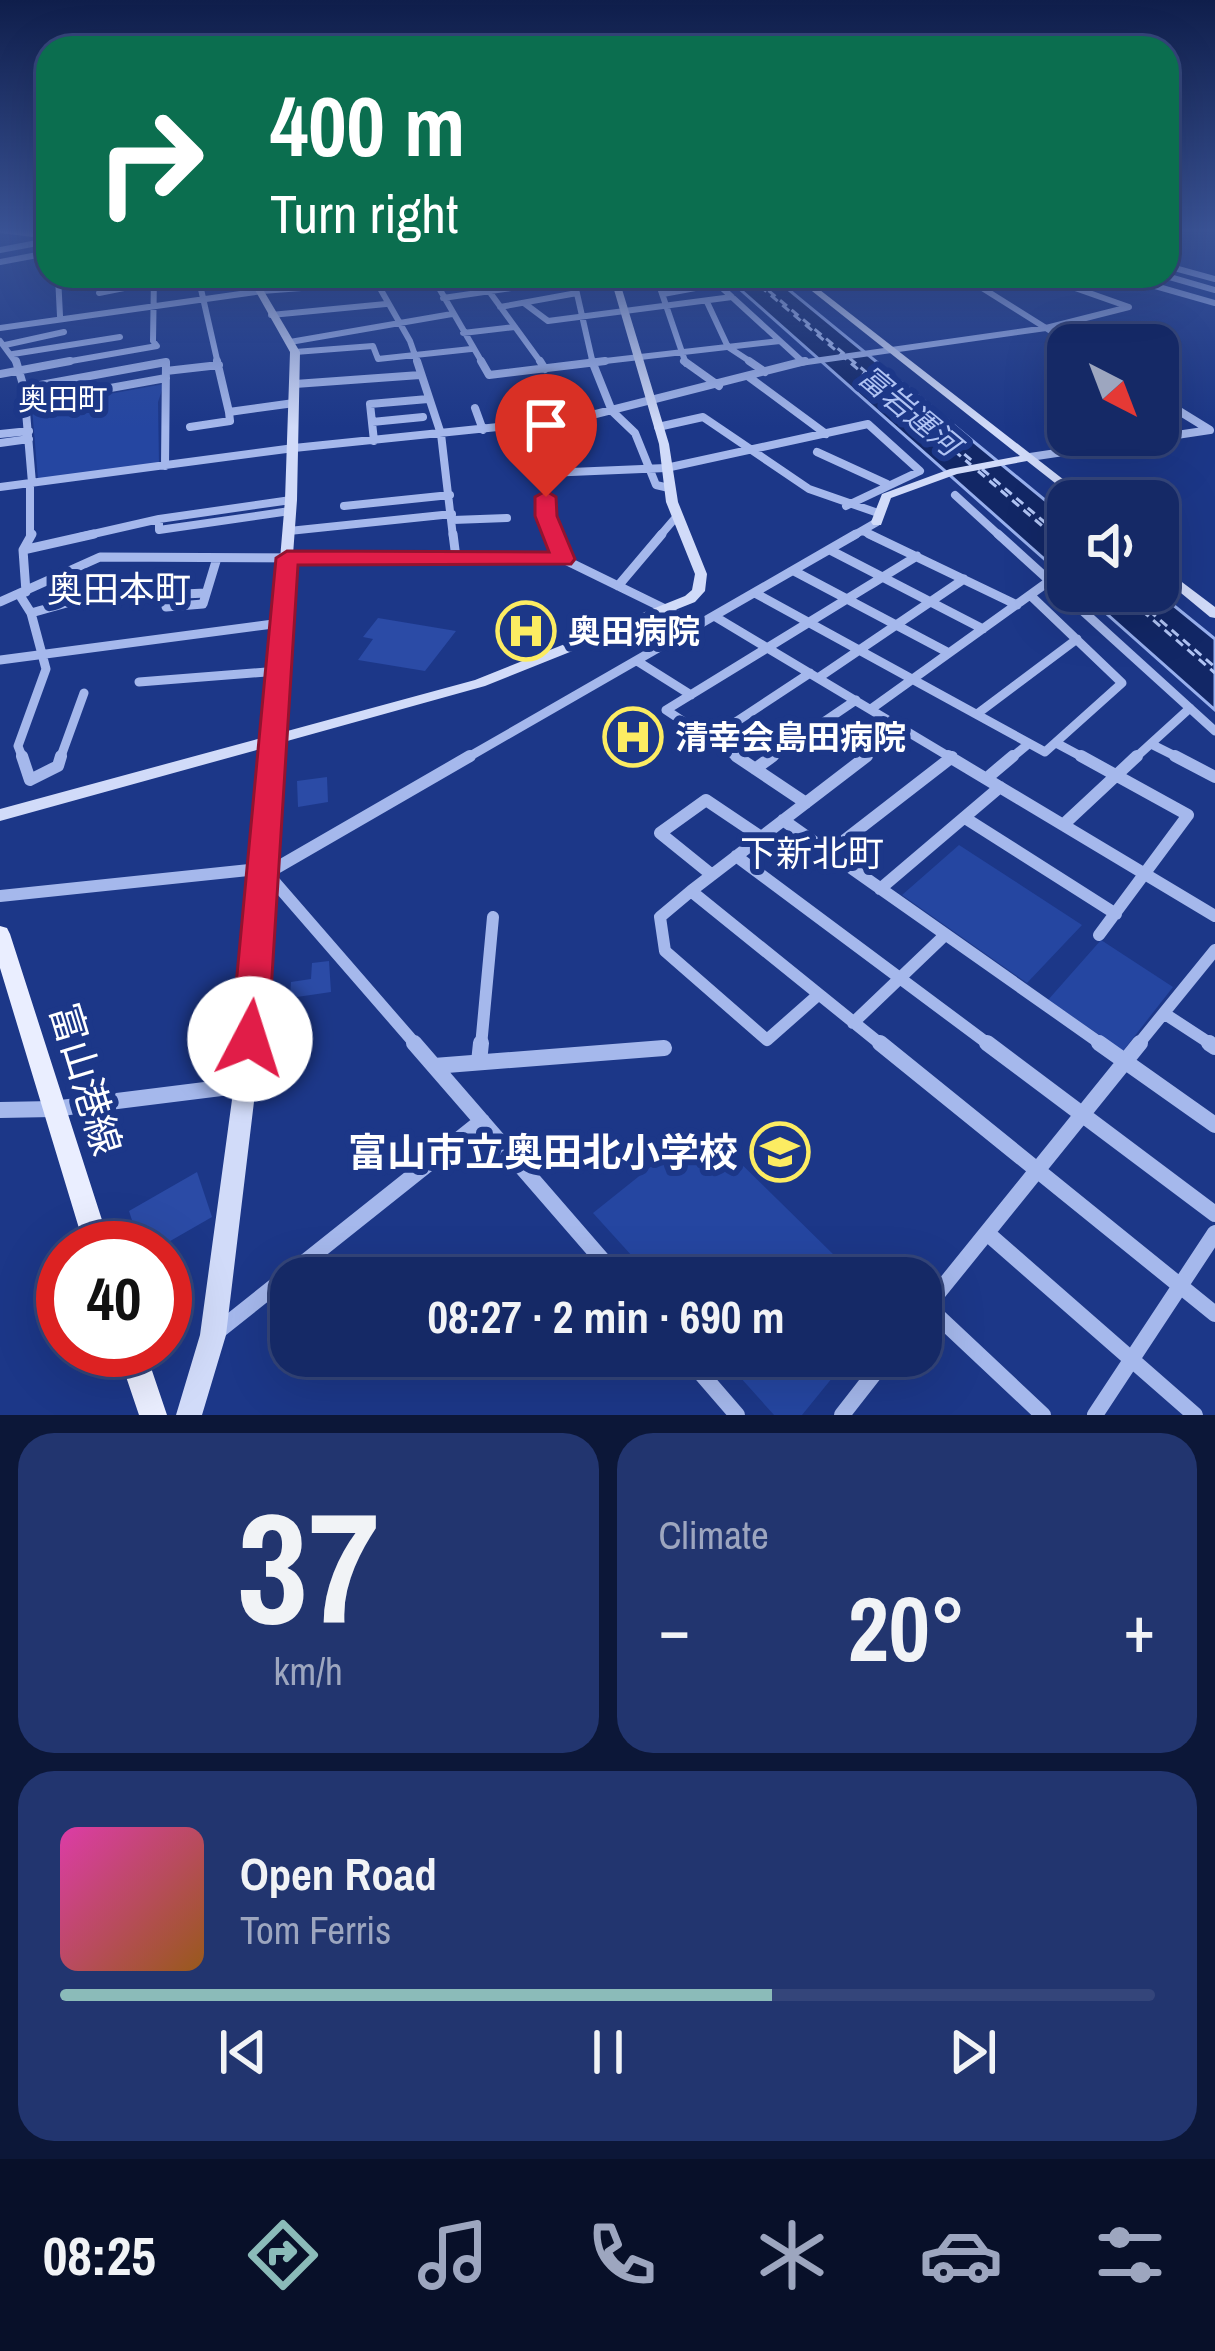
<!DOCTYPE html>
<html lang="en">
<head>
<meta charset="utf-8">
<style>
  :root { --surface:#152966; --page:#22356f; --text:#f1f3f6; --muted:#9da6bf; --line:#34457a; --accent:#8bbbb9 }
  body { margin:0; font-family:"Archivo Narrow","Noto Sans JP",sans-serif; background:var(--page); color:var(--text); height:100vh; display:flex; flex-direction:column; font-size:45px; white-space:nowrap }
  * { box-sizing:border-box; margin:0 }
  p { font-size:39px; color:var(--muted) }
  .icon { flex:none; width:66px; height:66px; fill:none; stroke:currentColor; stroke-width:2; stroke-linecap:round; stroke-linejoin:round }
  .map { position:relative; height:1415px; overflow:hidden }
  .panel { display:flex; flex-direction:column; gap:18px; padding:18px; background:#0c1738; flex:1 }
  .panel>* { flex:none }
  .banner { position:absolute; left:36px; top:36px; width:1143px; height:252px; border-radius:36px; box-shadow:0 12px 48px #0002,0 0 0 3px var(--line); background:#0b6e4f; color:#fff; overflow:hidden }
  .needle { width:78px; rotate:138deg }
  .fabs { position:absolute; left:1047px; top:324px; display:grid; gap:24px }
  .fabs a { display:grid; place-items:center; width:132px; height:132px; border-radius:24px; background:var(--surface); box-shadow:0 12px 48px #0002,0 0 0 3px var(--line); font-size:60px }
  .speed { position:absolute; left:36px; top:1221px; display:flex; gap:24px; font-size:60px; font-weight:700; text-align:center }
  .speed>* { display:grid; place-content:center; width:156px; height:156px; border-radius:50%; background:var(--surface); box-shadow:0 12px 48px #0002,0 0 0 3px var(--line); line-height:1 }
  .speed .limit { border:18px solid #d22; background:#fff; color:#111 }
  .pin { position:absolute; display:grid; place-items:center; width:102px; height:102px; color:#fff; margin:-123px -51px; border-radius:50% 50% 50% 0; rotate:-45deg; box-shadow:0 0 12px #0007 }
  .pin .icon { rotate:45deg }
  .me { position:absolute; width:132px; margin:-66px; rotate:5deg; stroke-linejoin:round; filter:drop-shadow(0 0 9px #0008) }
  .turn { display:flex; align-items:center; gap:42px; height:252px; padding:0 36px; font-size:54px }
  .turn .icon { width:156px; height:156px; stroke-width:2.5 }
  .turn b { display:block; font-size:84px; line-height:102px }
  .big { font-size:90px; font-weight:800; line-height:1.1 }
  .panel .card { flex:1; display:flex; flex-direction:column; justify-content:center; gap:18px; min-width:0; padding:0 42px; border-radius:36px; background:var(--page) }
  .panel .dial { align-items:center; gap:0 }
  .dial b { font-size:156px; line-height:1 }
  .song { display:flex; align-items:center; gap:36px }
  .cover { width:144px; height:144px; border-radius:18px; background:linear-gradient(135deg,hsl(320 70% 55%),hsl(30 70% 35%)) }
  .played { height:12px; border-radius:6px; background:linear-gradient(90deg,var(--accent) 65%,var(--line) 65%) }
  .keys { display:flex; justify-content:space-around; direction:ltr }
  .heat { display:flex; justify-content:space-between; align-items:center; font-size:66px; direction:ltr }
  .panel .tiles { flex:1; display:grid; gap:18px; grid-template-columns:1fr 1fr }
  .card:last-child { grid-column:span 2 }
  .trip { position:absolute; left:270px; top:1257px; width:672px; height:120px; border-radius:36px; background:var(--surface); box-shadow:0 12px 48px #0002,0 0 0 3px var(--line); font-weight:800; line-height:120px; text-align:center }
  .tab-bar { display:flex; height:192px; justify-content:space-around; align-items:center; background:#081029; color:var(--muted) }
  .tab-bar .icon { width:84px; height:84px }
  .tab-bar .selected { color:var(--accent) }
  .tab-bar b { font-size:54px; color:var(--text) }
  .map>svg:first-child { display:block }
</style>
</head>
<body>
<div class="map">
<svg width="1215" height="1415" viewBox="0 0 1215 1415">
  <rect width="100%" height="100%" fill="#1c3788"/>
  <path fill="#2546a1" d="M164,384L158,402L159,464L38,479L32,408Z
    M959,845L1082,925L1027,983L902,895Z
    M1101,940L1173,987L1123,1051L1048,1000Z
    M688,1137L720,1143L837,1258L843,1278H652L593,1213Z
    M721,1356H850L802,1415H774Z"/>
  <path fill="#122766" stroke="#98b0ee" stroke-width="3" d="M725,276H772L1068,519V580Z
    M1081,591H1156L1215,639V710Z"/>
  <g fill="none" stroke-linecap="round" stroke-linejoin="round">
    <path stroke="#b0c3f3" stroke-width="3" stroke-dasharray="9 6" stroke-linecap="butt" d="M748,276L971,465
      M757,281L975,463
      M982,469L1068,542
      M978,471L1068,548
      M1119,591L1215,673
      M1126,591L1215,667"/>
  </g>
  <path fill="#2b4ba6" d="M378,618L456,631L425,671L358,660L373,639L363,637Z
    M327,777L328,802L298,807L297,781Z
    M329,961L331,992L290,998L291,982L311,979L312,963Z
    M197,1172L212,1217L158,1248H141L129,1211Z"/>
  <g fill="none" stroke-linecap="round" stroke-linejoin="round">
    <path stroke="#a5b8ec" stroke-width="6" d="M0,230L42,235L48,242
      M0,250L48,241
      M0,262L48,253
      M1167,266L1215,279
      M58,276L60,316
      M198,276L218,364
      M373,276L410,341L418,364
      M432,276L483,364
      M478,276L542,364
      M573,276L593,364
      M656,276L686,364
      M709,276L803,362
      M963,276L1073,345
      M1120,276L1215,303
      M1166,276L1215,290
      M252,279L299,276
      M98,280L122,276
      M576,286L657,283
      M99,293L154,282
      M663,294L717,284
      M443,298L574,279
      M707,302L728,347L754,364
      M524,303L548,321L732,297
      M500,307L577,293
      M271,315L386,304
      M0,328L262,291L433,278
      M463,333L515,327
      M0,341L17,364
      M290,342L452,314
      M5,345L64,332
      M295,352L373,346L378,359L471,349
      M13,354L120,337
      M54,364L157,346L153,341L154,276
      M153,364H166
      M579,364L780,341
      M793,364L1046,328L1129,307L1041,276"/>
    <path stroke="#a5b8ec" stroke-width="8" d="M16,361L24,388L32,483
      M217,361L229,412L294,403
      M417,361L441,434L453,537
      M481,361L489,375L605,361
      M540,361L545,369
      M592,361L612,411L635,433L656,485L669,488
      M684,361L719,386
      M749,361L765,372
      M166,371L219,365
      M0,374L70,361
      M749,377L826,434
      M295,384L420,375
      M24,388L166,362L165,466
      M27,403L166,378
      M475,408L483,430
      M372,422L423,417
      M546,423V516L554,537
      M190,427L230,421L229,412
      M658,427L703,417L809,489L878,513
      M0,434L29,431
      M374,441L370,404L428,399
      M0,443L29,439
      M817,452L887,484
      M1030,457L1210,430L1158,398
      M547,473L666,468L868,424L920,471L846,506
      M30,483V537
      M0,487L294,448L576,419L805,361
      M955,495L1001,537
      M344,506L450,495
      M290,511L159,530V519L291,500
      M453,520L507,518
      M289,531L452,514
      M863,531L875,537
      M80,537L159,519
      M659,537L677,516
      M851,537L877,522"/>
    <path stroke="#a5b8ec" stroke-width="9" d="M453,534L456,558
      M553,534L563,559
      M869,534L1017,605
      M998,534L1215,731
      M23,550L94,534
      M830,550L983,629
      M794,571L949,653
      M618,586L662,534
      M26,592L23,550L32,534
      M755,593L1045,752L1122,683L1030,595
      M19,594L31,613L81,599L205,593
      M0,602L100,557L563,559L698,625
      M166,607L203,604L217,558
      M714,616L953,759
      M0,660L281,623
      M637,661L691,695
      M818,678L964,579
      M139,682L279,671
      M871,709L1048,582
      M977,714L1077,639
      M710,739L810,673
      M1058,744L1086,759
      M1151,744L1181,759
      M23,759L18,746L46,669L31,613
      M60,759L84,693
      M465,759L856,534
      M740,759L666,710L917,556
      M769,759L856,700
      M863,759L904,728
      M1010,759L1027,745
      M1134,759L1190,708"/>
    <path stroke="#a5b8ec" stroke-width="12" d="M22,756L30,780L58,766L61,756
      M736,756L806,803
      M867,756L691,891L883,1046
      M948,756L1215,916
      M1081,756L1188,815L1099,935
      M1175,756L1215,777
      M755,769L773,756
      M987,778L1013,756
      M965,818L1116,914
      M783,820L1104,1046
      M1063,825L1137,756
      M828,853L952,757
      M736,856L991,1046
      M265,871L417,1046
      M712,875L660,833L706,800L761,837
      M880,889L1000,787
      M691,891L660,917L665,951L767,1040L818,995
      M0,896L278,867L470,756
      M1165,1014L1214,1046
      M853,1023L945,935
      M481,1046L493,917
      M1137,1046L1215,950"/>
    <path stroke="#a5b8ec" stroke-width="16" d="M414,1043L618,1278
      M880,1043L1215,1314
      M987,1043L1215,1214
      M1099,1043L1215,1125
      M1209,1043L1215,1047
      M479,1062L481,1043
      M434,1066L664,1048
      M0,1110L53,1109L245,1085
      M987,1233L1195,1415
      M927,1306L1043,1415
      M921,1314L1140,1043
      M217,1332L482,1121
      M686,1356L737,1415
      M842,1415L888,1356
      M1095,1415L1215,1233"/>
    <path fill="#d1dbf9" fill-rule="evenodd" d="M247,276H255L300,352L297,500L280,733L475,680L685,596L692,590L695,574L666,502L659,444L610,276H618L669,444L678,502L707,574L705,591L695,602L485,686L280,743L256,1085L226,1335L202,1415H176L200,1335L234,1085L264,748L0,821V809L265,737L285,500L290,352Z
      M793,276H802L1091,501H1078L1027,461L957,474L891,498L881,525H873L871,522L882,494L950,469L1020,456Z
      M1158,564L1215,607V618L1210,617L1158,574Z"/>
    <path fill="#eaeeff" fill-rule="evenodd" d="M0,926L7,928L10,934L111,1248H85L0,968Z
      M117,1350H145L167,1415H139Z"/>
  </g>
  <linearGradient id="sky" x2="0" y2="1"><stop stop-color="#0f1e4b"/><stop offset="0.54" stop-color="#3a5396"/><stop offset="1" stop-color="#3a5396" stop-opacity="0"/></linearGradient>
  <rect width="1215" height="427" fill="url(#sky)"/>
  <path fill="#e11d48" stroke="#92132f" stroke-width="3" d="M546,491L556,497L557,516L575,559L571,564L298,565L268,1039L263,1050L250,1055L237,1050L231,1039L276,558L287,551L549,552L535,516V497Z"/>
  <defs>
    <symbol id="hospital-ring" viewBox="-11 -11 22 22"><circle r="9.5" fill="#1c3788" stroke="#fcec62" stroke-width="1.5"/><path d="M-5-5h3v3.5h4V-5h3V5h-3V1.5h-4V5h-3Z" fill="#fcec62"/></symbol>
    <symbol id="school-ring" viewBox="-11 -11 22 22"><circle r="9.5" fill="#1c3788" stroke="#fcec62" stroke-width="1.5"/><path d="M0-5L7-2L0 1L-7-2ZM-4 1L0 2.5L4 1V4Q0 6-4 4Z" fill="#fcec62"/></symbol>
  </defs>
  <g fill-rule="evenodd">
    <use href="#hospital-ring" x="493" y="598" width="66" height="66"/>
    <use href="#hospital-ring" x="600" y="704" width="66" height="66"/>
    <use href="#school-ring" x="747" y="1119" width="66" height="66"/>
  </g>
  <g text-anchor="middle" stroke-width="12" stroke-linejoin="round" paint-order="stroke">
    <g font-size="30" fill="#fff" stroke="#1c3788">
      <text x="63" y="410">奥田町</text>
    </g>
    <g font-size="30" font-style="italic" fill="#b0c3f3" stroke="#1c3788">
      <text transform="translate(909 411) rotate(40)" y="10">富岩運河</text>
    </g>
    <g font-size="33" font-weight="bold" fill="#fff" stroke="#1c3788" text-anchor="start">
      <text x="568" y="643">奥田病院</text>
      <text x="675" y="749">清幸会島田病院</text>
    </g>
    <g font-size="36" fill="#fff" stroke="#1c3788">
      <text x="119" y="602">奥田本町</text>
      <text x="812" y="866">下新北町</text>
    </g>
    <g font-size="39" fill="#fff" stroke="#1c3788">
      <text transform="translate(86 1079) rotate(73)" y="14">富山港線</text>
    </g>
    <g font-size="39" font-weight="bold" fill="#fff" stroke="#1c3788" text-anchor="end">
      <text x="738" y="1166">富山市立奥田北小学校</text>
    </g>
  </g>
</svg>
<div class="fabs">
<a><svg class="needle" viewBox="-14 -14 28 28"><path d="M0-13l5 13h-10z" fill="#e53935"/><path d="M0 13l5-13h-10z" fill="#9da6bf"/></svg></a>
<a><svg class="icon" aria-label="sound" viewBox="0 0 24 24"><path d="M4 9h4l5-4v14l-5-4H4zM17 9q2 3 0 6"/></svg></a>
</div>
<div class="speed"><div class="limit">40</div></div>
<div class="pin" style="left:546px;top:497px;background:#d93025"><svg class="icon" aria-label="arrive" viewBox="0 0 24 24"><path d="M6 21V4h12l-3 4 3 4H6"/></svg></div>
<svg class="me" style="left:250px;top:1039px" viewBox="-20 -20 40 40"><circle r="19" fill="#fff"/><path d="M0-13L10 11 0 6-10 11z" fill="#e11d48"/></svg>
<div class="trip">08:27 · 2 min · 690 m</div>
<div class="banner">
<div class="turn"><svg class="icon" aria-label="right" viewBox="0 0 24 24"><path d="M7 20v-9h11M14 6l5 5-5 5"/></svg><div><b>400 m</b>Turn right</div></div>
</div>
</div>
<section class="panel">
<div class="tiles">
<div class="card dial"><b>37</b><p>km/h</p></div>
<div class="card"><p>Climate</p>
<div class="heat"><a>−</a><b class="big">20°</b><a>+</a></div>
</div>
<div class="card">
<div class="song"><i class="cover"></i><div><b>Open Road</b><p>Tom Ferris</p></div></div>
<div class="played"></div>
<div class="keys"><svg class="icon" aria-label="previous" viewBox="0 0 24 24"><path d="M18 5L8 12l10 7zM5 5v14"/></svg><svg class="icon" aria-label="pause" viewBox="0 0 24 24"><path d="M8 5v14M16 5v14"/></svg><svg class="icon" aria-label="next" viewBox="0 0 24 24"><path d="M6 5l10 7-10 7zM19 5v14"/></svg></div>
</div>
</div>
</section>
<nav class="tab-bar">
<b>08:25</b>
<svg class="icon selected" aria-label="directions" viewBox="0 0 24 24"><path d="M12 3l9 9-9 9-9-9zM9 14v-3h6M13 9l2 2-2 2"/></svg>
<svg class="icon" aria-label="music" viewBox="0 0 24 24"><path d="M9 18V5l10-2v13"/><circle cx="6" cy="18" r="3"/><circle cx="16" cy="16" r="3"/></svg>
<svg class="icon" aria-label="phone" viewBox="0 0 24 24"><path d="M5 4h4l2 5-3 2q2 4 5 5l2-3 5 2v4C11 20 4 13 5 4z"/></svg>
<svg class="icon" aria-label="climate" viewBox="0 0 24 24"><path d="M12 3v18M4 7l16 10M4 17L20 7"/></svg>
<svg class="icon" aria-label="car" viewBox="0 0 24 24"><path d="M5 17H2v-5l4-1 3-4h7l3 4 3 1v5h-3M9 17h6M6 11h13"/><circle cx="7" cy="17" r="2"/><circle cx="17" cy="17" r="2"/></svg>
<svg class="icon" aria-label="filters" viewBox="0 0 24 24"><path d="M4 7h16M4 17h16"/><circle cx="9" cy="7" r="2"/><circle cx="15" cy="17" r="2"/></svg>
</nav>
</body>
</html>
